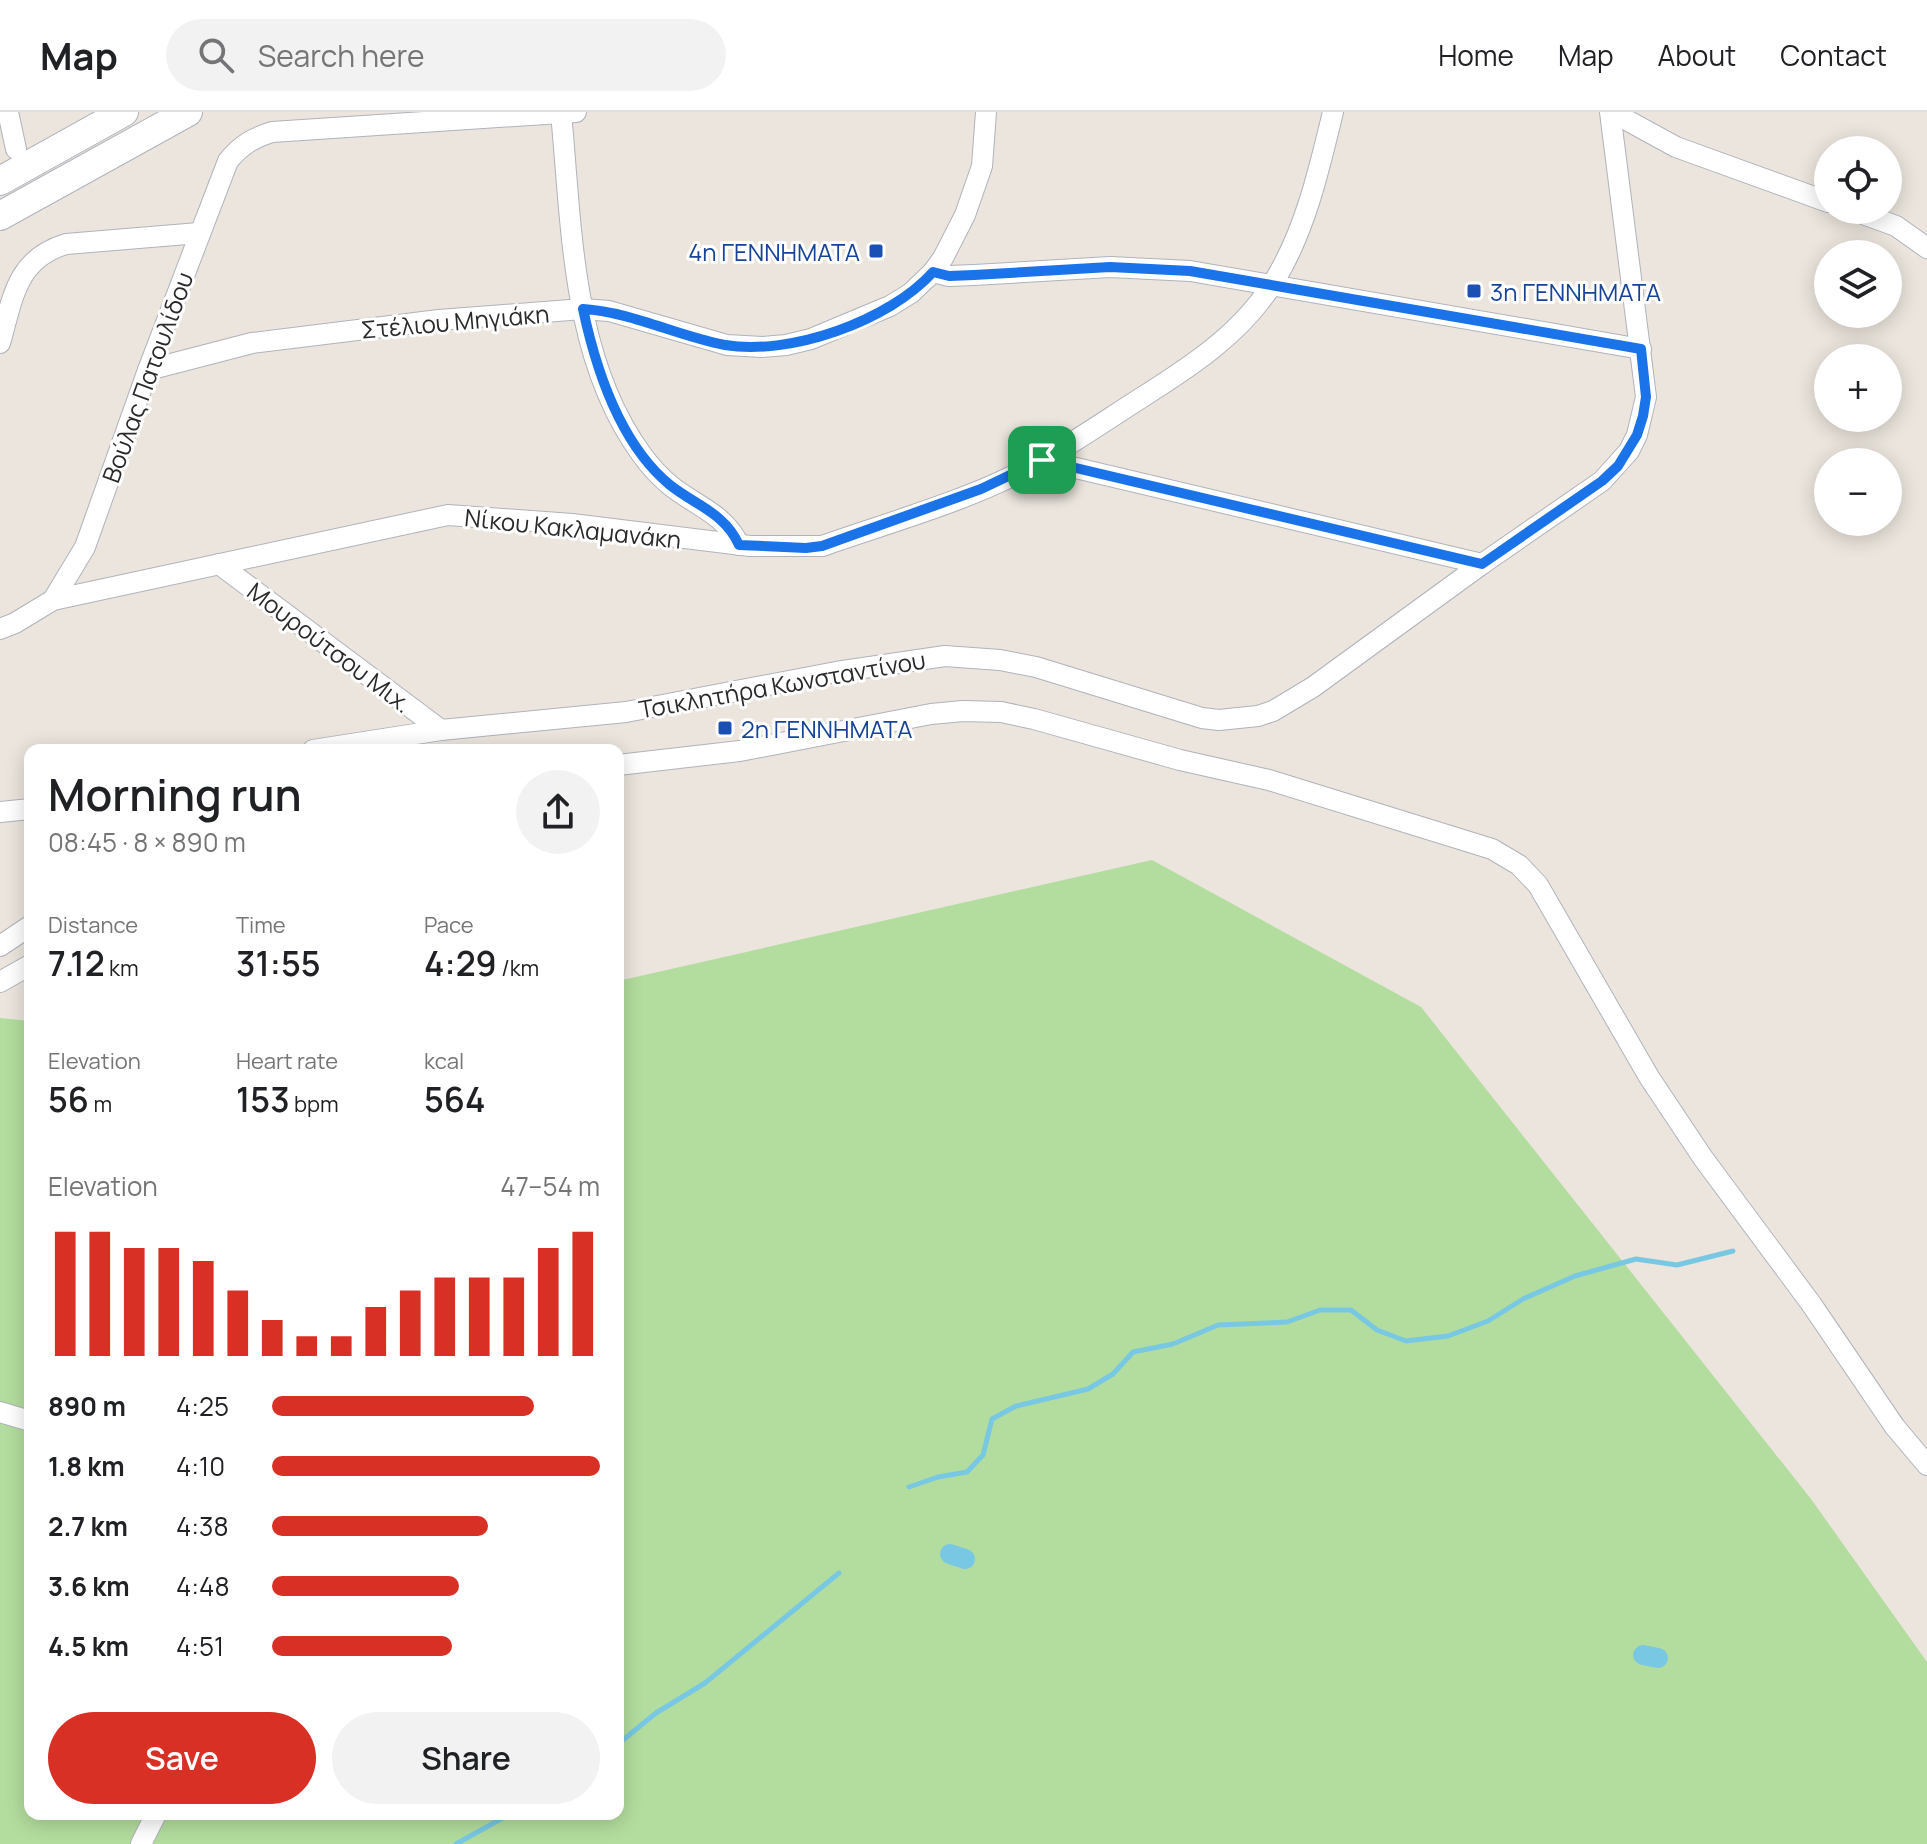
<!DOCTYPE html>
<meta charset="utf-8">
<style>
body{margin:0;font-family:Manrope,sans-serif;background:#f2f2f2;color:#202124;height:100vh;display:flex;flex-direction:column;font-size:30px;white-space:nowrap}
*{box-sizing:border-box;margin:0}
p{font-size:26px;color:#757577}
.icon{flex:none;width:44px;height:44px;fill:none;stroke:currentColor;stroke-width:2;stroke-linecap:round;stroke-linejoin:round}
.map{position:relative;flex:1;overflow:hidden}
.sheet{position:absolute;left:24px;top:632px;width:600px;height:1076px;display:flex;flex-direction:column;background:#fff;border-radius:16px;box-shadow:0 4px 20px #0003}
.sheet>*{flex:none}
.fabs{position:absolute;left:1814px;top:24px;display:grid;gap:16px}
.fabs a{display:grid;place-items:center;width:88px;height:88px;border-radius:50%;background:#fff;box-shadow:0 4px 20px #0003;font-size:40px}
.pin{position:absolute;display:grid;place-items:center;width:68px;height:68px;color:#fff;margin:-34px;border-radius:16px;box-shadow:0 4px 12px #0006}
.round{display:grid;place-items:center;flex:none;width:84px;height:84px;border-radius:42px;background:#f2f2f2}
.overview{display:flex;align-items:center;justify-content:space-between;height:136px;padding:0 24px}
h1{font-size:44px;font-weight:600;line-height:60px}
.metrics{display:grid;grid-template-columns:repeat(3,1fr);gap:12px;height:136px;padding:8px 24px}
.metrics div{display:grid;align-content:center}
.metrics b{font-size:34px;font-weight:600}
.metrics small{font-size:22px;font-weight:400}
.metrics p{font-size:22px}
.chart{height:224px;padding:16px 24px}
.chart p{display:flex;justify-content:space-between}
.chart svg{width:100%;height:144px;margin-top:8px;stroke:#d93025;stroke-width:6}
.cta{display:flex;gap:16px;margin-top:auto;padding:16px 24px}
.cta a{flex:1;height:92px;border-radius:48px;background:#d93025;color:#fff;font-size:32px;font-weight:600;line-height:92px;text-align:center}
.cta a+a{background:#f2f2f2;color:#202124}
ul{padding:0 24px;list-style:none;font-size:26px}
li{display:grid;grid-template-columns:128px 96px 1fr;align-items:center;height:60px}
li i{height:20px;border-radius:10px;background:#d93025}
header{display:flex;align-items:center;gap:48px;box-sizing:border-box;height:112px;padding:0 40px;background:#fff;border-bottom:2px solid #e0e0e0}
header strong{font-size:38px}
nav{display:flex;gap:44px;margin-inline-start:auto;font-size:28px}
.search{width:560px;height:72px;background:#f2f2f2;display:flex;align-items:center;gap:20px;box-sizing:border-box;padding:0 28px;border-radius:44px;color:#757577;font-size:30px}
.map>svg:first-child{display:block}
.green{fill:#b3dd9e}
.lines{fill:none;stroke-linecap:round;stroke-linejoin:round}
.stream{stroke:#78c8e4;stroke-width:5}
.canal{stroke:#78c8e4;stroke-width:20}
.minor-casing{stroke:#b0b3bc;stroke-width:22}
.secondary-casing{stroke:#b0b3bc;stroke-width:30}
.minor{stroke:#fff;stroke-width:20}
.secondary{stroke:#fff;stroke-width:28}
.route-casing{stroke:#fff;stroke-width:16}
.route{stroke:#1a73e8;stroke-width:10}
.transit-dot{fill:#1a4fb4;stroke:#fff;stroke-width:3}
.labels{text-anchor:middle;dominant-baseline:central;stroke-width:6;stroke-linejoin:round;paint-order:stroke}
.transit-label{font-size:24px;fill:#164399;stroke:#fff;text-anchor:start}
.street-label{font-size:24px;fill:#2a2a2a;stroke:#fff}
</style>
<header>
<strong>Map</strong>
<div class="search"><svg class="icon" aria-label="search" viewBox="0 0 24 24"><circle cx="10" cy="10" r="6"/><path d="M15 15l6 6"/></svg>Search here</div>
<nav><a>Home</a><a>Map</a><a>About</a><a>Contact</a></nav>
</header>
<div class="map">
<svg width="1927" height="1732" viewBox="0 0 1927 1732">
<rect width="100%" height="100%" fill="#ebe5dd"/>
<!-- green -->
<path class="green" d="M1152 748 1421 895 1811 1387 1927 1550V1732H0V906L30 909V1702H618V869Z"/>
<g class="lines">
<!-- stream -->
<g class="stream">
<path d="M909 1375 938 1365 967 1360 983 1343 992 1307 1016 1294 1088 1277 1113 1262 1133 1240 1173 1232 1218 1213 1287 1210 1320 1198H1351L1377 1218 1406 1229 1448 1224 1488 1209 1523 1187 1575 1164 1636 1147 1677 1153 1733 1139"/>
<path d="M618 1632 656 1601 705 1571 839 1461"/>
<path d="M456 1732 510 1702"/>
</g>
<!-- canal -->
<g class="canal">
<path d="M950 1442 965 1447"/>
<path d="M1643 1543 1658 1546"/>
</g>
<!-- minor casing -->
<g class="minor-casing">
<g id="minor">
<path d="M8 0 16 37"/>
<path d="M1612 0 1676 35 1828 90"/>
<path d="M561 1C572 115 571 246 642 343 650 354 660 365 671 374 696 394 725 402 739 433"/>
<path d="M1852 98 1896 114 1927 136"/>
<path d="M933 160 949 164 974 163 1110 155 1190 159 1641 237"/>
<path d="M0 231C13 186 16 147 66 132L199 121"/>
<path d="M148 258 252 231 439 208 583 197 609 199 727 233 762 235 786 233 811 227 890 194 911 181 933 160 943 146 965 103 982 54 986 0"/>
<path d="M1042 348 1482 452"/>
<path d="M219 452 441 618"/>
<path d="M53 488 85 435 148 258 228 49C241 33 253 26 272 20L576 0"/>
<path d="M0 517 15 511 53 488 448 403 572 412 750 434H822C896 408 975 387 1043 348 1076 329 1108 307 1141 286 1190 255 1241 222 1273 171 1305 120 1319 58 1333 0"/>
<path d="M313 638 441 618 626 600 836 560 945 544 1000 548 1036 555 1202 606 1219 608 1258 604 1273 599 1313 575 1482 452 1602 369 1629 339 1637 323 1646 285 1610 0"/>
<path d="M618 653 740 639 931 602 963 599 1001 600 1034 607 1180 648 1269 668 1492 737 1519 753 1538 773 1649 965 1703 1046 1812 1193 1895 1315 1927 1353"/>
<path d="M0 700 30 697"/>
<path d="M0 834 30 814"/>
<path d="M0 870 30 853"/>
<path d="M0 1300 30 1309"/>
<path d="M141 1732 156 1702"/>
</g>
</g>
<!-- secondary casing -->
<g class="secondary-casing">
<g id="secondary">
<path d="M0 69 124 0"/>
<path d="M0 104 188 0"/>
</g>
</g>
<!-- minor -->
<use href="#minor" class="minor"/>
<!-- secondary -->
<use href="#secondary" class="secondary"/>
</g>
<g class="lines">
<!-- route casing -->
<g class="route-casing">
<path id="route" d="M1110 155 1190 159 1641 237 1646 285 1643 304 1637 323 1618 354 1602 369 1482 452 1042 348 981 377 822 434 806 436 739 433C725 401 695 393 670 373 620 332 596 258 583 197 632 200 677 224 725 233 790 244 889 209 933 160L949 164 974 163Z"/>
</g>
<!-- route -->
<use href="#route" class="route"/>
</g>
<!-- markers -->
<g class="transit-dot">
<rect x="868" y="131" width="16" height="16" rx="4"/>
<rect x="1466" y="171" width="16" height="16" rx="4"/>
<rect x="717" y="608" width="16" height="16" rx="4"/>
</g>
<g class="labels">
<!-- transit labels -->
<g class="transit-label">
<text x="860" y="139" text-anchor="end">4η ΓΕΝΝΗΜΑΤΑ</text>
<text x="1490" y="179">3η ΓΕΝΝΗΜΑΤΑ</text>
<text x="741" y="616">2η ΓΕΝΝΗΜΑΤΑ</text>
</g>
<!-- street labels -->
<g class="street-label">
<text transform="translate(455 209) rotate(-5)">Στέλιου Μηγιάκη</text>
<text transform="translate(147 265) rotate(-70)">Βούλας Πατουλίδου</text>
<text transform="translate(573 416) rotate(6)">Νίκου Κακλαμανάκη</text>
<text transform="translate(330 535) rotate(37)">Μουρούτσου Μιχ.</text>
<text transform="translate(782 572) rotate(-10)">Τσικλητήρα Κωνσταντίνου</text>
</g>
</g>
</svg>
<div class="fabs">
<a><svg class="icon" aria-label="locate" viewBox="0 0 24 24"><circle cx="12" cy="12" r="6"/><path d="M12 2v4M12 18v4M2 12h4M18 12h4"/></svg></a>
<a><svg class="icon" aria-label="layers" viewBox="0 0 24 24"><path d="M12 4l9 5-9 5-9-5zM3 14l9 5 9-5"/></svg></a>
<a>+</a>
<a>−</a>
</div>
<div class="pin" style="left:1042px;top:348px;background:#1e9e55"><svg class="icon" aria-label="arrive" viewBox="0 0 24 24"><path d="M6 21V4h12l-3 4 3 4H6"/></svg></div>
<section class="sheet">
<div class="overview"><div><h1>Morning run</h1><p>08:45 · 8 × 890 m</p></div><a class="round"><svg class="icon" aria-label="share" viewBox="0 0 24 24"><path d="M12 15V3M7 8l5-5 5 5M5 13v7h14v-7"/></svg></a></div>
<div class="metrics">
<div><p>Distance</p><b>7.12<small> km</small></b></div>
<div><p>Time</p><b>31:55</b></div>
<div><p>Pace</p><b>4:29<small> /km</small></b></div>
</div>
<div class="metrics">
<div><p>Elevation</p><b>56<small> m</small></b></div>
<div><p>Heart rate</p><b>153<small> bpm</small></b></div>
<div><p>kcal</p><b>564</b></div>
</div>
<div class="chart"><p><span>Elevation</span>47–54 m</p>
<svg viewBox="0 0 160 44" preserveAspectRatio="none"><path d="M5 44V6M15 44V6M25 44V11M35 44V11M45 44V15M55 44V24M65 44V33M75 44V38M85 44V38M95 44V29M105 44V24M115 44V20M125 44V20M135 44V20M145 44V11M155 44V6"/></svg>
</div>
<ul>
<li><b>890 m</b>4:25<i style="width:80%"></i></li>
<li><b>1.8 km</b>4:10<i style="width:100%"></i></li>
<li><b>2.7 km</b>4:38<i style="width:66%"></i></li>
<li><b>3.6 km</b>4:48<i style="width:57%"></i></li>
<li><b>4.5 km</b>4:51<i style="width:55%"></i></li>
</ul>
<div class="cta"><a>Save</a><a>Share</a></div>
</section>
</div>
